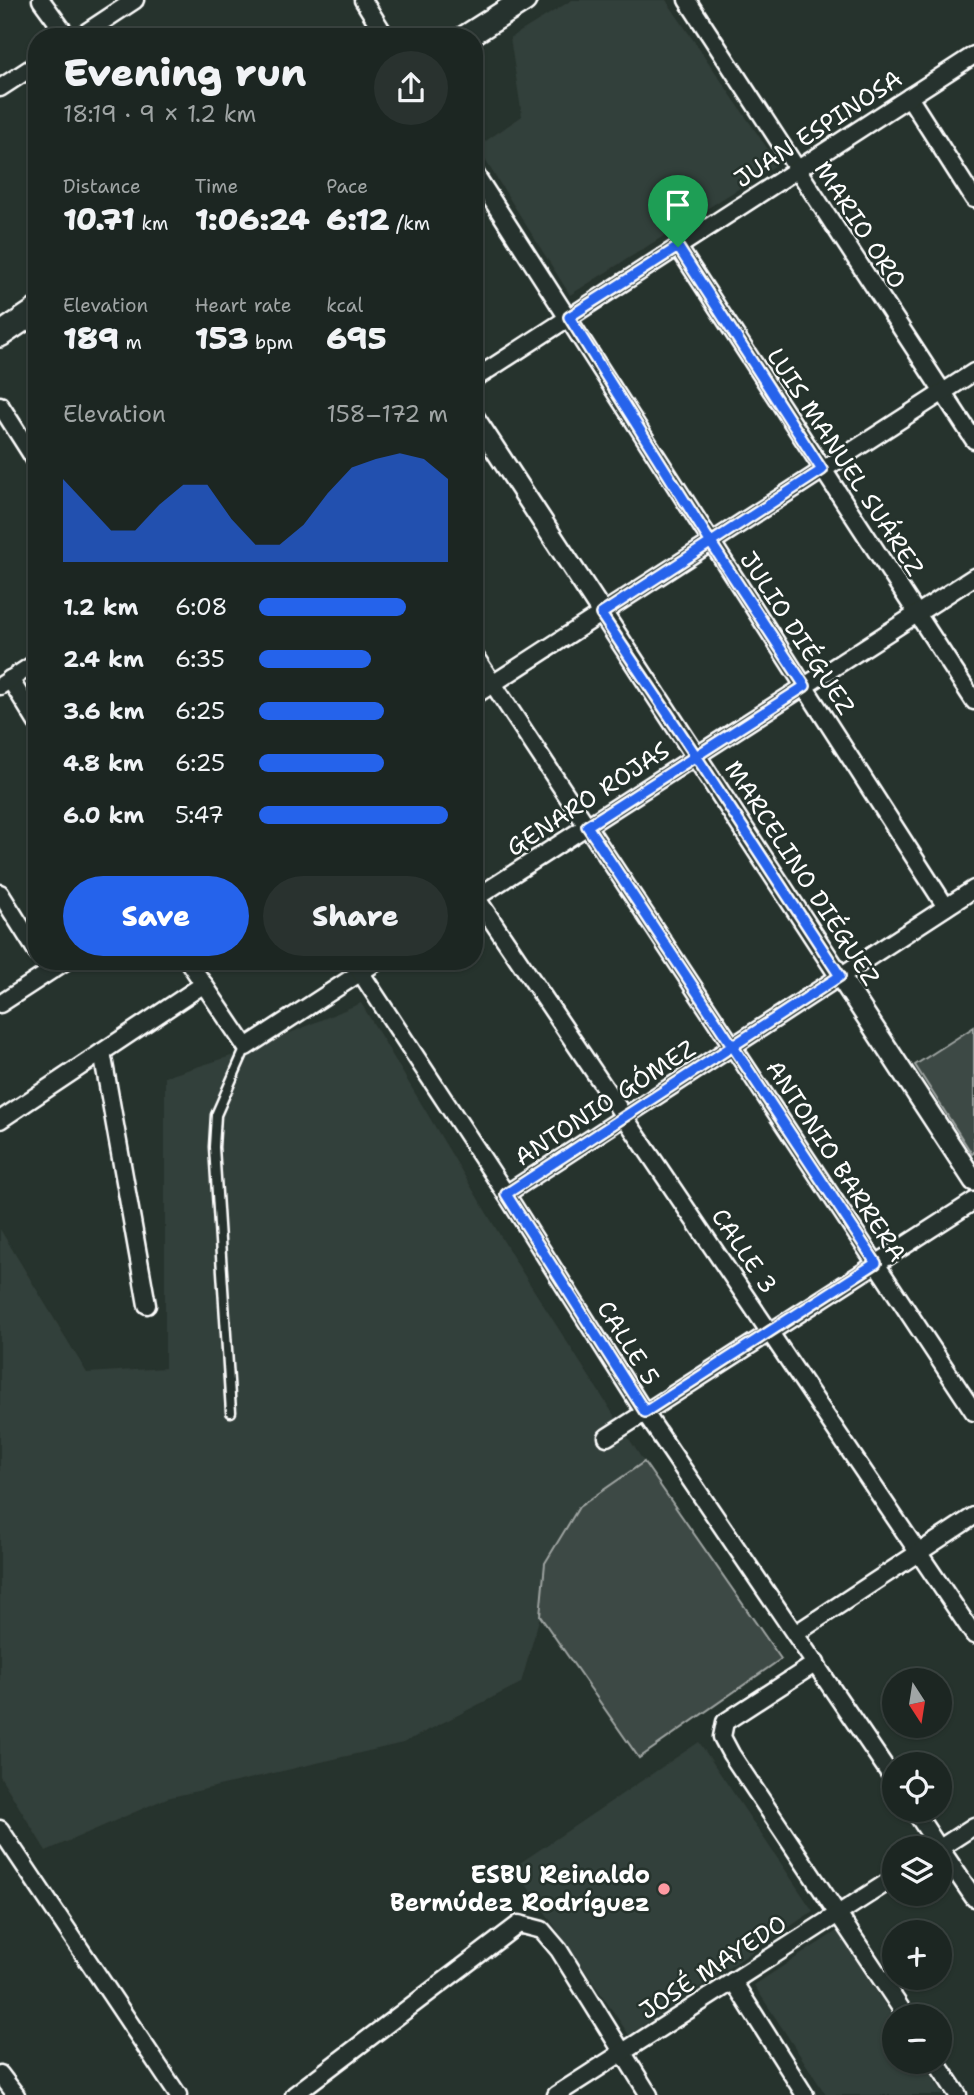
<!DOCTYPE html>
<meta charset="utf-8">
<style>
body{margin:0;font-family:"Shantell Sans",sans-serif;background:#29322f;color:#f1f3f6;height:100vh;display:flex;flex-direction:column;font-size:26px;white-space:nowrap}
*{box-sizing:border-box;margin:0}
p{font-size:23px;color:#a0a5a5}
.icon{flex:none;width:38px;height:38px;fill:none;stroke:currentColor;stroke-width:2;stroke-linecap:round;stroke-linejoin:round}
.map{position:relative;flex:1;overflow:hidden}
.details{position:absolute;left:28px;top:28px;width:455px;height:942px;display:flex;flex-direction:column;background:#1c2622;border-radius:28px;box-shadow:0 2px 5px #0004,0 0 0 2px #3a4340}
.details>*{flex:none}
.needle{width:46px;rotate:168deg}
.buttons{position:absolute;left:882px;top:1668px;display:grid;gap:14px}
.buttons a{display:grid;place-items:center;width:70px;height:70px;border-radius:50%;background:#1c2622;box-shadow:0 2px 5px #0004,0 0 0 2px #3a4340;font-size:35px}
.pin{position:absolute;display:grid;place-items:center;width:60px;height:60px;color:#fff;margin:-72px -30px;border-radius:50% 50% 50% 0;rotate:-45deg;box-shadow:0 0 7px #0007}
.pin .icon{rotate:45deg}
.round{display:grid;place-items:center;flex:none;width:74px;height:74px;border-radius:37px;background:#29322f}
.headline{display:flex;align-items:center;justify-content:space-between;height:119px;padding:0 35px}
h1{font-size:38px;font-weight:800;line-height:52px}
.figures{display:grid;grid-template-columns:repeat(3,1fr);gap:10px;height:119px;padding:7px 35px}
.figures div{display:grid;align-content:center}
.figures b{font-size:30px;font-weight:800}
.figures small{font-size:19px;font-weight:400}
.figures p{font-size:19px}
.chart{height:196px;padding:14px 35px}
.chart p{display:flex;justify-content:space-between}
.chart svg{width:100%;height:126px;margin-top:7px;fill:#2563eb;opacity:.7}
.cta{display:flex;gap:14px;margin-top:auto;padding:14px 35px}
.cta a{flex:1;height:80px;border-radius:42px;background:#2563eb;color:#fff;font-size:28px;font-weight:800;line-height:80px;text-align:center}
.cta a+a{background:#29322f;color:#f1f3f6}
ul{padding:0 35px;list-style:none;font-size:23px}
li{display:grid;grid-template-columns:112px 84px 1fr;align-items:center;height:52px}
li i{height:18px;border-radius:9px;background:#2563eb}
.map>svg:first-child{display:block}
.built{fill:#333f3a}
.green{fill:#3e4944;stroke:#9ea4a2;stroke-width:2}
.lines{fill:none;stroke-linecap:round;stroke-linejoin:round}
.service-casing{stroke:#fff;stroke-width:13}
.minor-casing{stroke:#fff;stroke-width:21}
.tertiary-casing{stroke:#fff;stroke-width:24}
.secondary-casing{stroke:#fff;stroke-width:28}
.service{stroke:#26332d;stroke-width:8}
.minor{stroke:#26332d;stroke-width:16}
.tertiary{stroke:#26332d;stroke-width:19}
.secondary{stroke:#26332d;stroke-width:23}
.route-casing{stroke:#fff;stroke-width:14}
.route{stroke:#2563eb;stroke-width:9}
.poi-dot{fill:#ff9aa2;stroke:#26332d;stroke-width:2.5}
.labels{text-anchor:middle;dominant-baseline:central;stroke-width:5;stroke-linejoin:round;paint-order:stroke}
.street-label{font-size:24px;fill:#fff;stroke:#26332d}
.poi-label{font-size:24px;font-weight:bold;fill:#fff;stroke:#26332d;text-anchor:end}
</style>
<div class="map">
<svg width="974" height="2095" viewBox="0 0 974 2095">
<rect width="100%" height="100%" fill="#26332d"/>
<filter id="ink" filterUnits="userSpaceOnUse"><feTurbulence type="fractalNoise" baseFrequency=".0143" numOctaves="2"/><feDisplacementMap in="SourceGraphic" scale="14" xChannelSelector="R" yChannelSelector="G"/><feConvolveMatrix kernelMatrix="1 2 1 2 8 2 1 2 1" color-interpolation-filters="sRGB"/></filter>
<g filter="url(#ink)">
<!-- built -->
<g class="built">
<path d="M572 0H666L778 164 570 295 477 147 522 116 510 38Z"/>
<path d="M361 1003 519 1267 644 1462 579 1507 545 1563 540 1616 521 1683 403 1743 167 1798 46 1851 0 1776V1229L87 1373 165 1368V1077L247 1051Z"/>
<path d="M699 1742 813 1911 629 2035 514 1867Z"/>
<path d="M837 1931 894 2019V2062H922L944 2095H826L754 1985Z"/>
</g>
<!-- green -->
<g class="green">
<path d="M974 1027V1153L972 1154 915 1065Z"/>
<path d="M644 1462 781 1659 639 1758 540 1616 545 1563 579 1507Z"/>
</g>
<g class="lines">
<!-- service casing -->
<g class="service-casing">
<path id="service" d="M231 1412 214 1147 216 1115 246 1047"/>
</g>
<!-- minor casing -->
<g class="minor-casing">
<g id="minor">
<path d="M41 0 68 37"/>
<path d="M363 0 386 37"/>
<path d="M687 0 974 440"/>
<path d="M79 37 135 0"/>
<path d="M0 88 37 64"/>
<path d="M909 97 974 199"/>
<path d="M474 172 946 907"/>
<path d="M678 247 974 701"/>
<path d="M474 379 974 55"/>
<path d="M0 405 37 463"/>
<path d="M474 655 974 1412"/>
<path d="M10 679 37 723"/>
<path d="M0 686 37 662"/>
<path d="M474 696 974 372"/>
<path d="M0 893 37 952"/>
<path d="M474 894 974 1635"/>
<path d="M474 899 974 577"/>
<path d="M188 961 246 1047 378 961"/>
<path d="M353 961 506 1194 645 1413 894 1780"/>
<path d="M0 1004 66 961"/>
<path d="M102 1052 147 1305"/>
<path d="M0 1120 204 984"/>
<path d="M506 1194 974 889"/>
<path d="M607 1437 974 1201"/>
<path d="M795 1634 974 1516"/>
<path d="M816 1663 725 1722 722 1737 731 1754 906 2016"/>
<path d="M914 1810 939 1848"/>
<path d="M974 1826 940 1848 974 1898"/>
<path d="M0 1829 178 2095"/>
<path d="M733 1981 805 2095"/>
<path d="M936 2062 958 2095"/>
<path d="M0 2074 16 2095"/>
<path d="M294 2095 519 1924 542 1930 559 1950 649 2095"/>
<path d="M556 2095 894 1878"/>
</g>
</g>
<!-- tertiary casing -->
<g class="tertiary-casing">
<path id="tertiary" d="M474 417 974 1181"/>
</g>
<!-- secondary casing -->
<g class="secondary-casing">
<g id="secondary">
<path d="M466 37 524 0"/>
<path d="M0 335 37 310"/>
</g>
</g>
<!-- service -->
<use href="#service" class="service"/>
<!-- minor -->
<use href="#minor" class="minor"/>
<!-- tertiary -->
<use href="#tertiary" class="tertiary"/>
<!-- secondary -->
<use href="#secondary" class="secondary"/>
</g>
</g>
<g class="lines" filter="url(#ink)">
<!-- route casing -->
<g class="route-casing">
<path id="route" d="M678 247 569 317 711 543 805 686 696 756 840 976C729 1049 618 1122 506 1194L645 1412 876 1263 587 826 696 756 601 614 822 470 678 247"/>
</g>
<!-- route -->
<use href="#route" class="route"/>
</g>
<!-- markers -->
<circle class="poi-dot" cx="664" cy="1889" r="7"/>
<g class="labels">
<!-- street labels -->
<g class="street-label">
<text transform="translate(818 129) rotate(-33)">JUAN ESPINOSA</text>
<text transform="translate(860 225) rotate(57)">MARIO ORO</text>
<text transform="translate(845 462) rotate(57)">LUIS MANUEL SUÁREZ</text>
<text transform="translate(797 633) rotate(57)">JULIO DIÉGUEZ</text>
<text transform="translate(588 799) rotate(-33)">GENARO ROJAS</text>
<text transform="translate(802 873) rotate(57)">MARCELINO DIÉGUEZ</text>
<text transform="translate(605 1103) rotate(-33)">ANTONIO GÓMEZ</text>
<text transform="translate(836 1161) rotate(57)">ANTONIO BARRERA</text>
<text transform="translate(744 1251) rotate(56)">CALLE 3</text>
<text transform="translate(628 1343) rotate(58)">CALLE 5</text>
<text transform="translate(713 1967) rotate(-33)">JOSÉ MAYEDO</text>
</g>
<!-- poi labels -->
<g class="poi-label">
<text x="650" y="1875">ESBU Reinaldo<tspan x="650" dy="28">Bermúdez Rodríguez</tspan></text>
</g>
</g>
</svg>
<div class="buttons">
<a><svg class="needle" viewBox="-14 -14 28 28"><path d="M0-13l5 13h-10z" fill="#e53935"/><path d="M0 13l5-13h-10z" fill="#a0a5a5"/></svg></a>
<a><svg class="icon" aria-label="locate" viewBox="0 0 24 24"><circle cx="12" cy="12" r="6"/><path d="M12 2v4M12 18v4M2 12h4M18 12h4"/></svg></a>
<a><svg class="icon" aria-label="layers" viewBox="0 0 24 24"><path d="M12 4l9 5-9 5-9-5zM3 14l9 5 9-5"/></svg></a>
<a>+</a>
<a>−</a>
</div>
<div class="pin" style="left:678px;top:247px;background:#1e9e55"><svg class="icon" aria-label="arrive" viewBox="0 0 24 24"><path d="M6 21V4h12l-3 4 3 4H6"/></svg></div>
<section class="details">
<div class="headline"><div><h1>Evening run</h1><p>18:19 · 9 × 1.2 km</p></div><a class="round"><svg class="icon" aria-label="share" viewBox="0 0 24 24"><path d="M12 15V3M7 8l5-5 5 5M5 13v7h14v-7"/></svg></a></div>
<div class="figures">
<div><p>Distance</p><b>10.71<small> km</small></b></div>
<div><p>Time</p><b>1:06:24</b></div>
<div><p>Pace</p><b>6:12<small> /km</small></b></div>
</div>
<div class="figures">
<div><p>Elevation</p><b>189<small> m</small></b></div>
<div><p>Heart rate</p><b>153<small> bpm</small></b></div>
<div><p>kcal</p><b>695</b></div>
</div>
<div class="chart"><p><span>Elevation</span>158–172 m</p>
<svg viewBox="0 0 160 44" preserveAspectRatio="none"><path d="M0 44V15L10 24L20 33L30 33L40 24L50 17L60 17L70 29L80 38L90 38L100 31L110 20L120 11L130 8L140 6L150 8L160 15V44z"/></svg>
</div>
<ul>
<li><b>1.2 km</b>6:08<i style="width:78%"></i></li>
<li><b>2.4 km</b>6:35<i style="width:59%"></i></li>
<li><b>3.6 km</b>6:25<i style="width:66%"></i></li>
<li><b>4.8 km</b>6:25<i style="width:66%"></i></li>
<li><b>6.0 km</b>5:47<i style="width:100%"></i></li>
</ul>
<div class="cta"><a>Save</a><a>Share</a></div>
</section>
</div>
